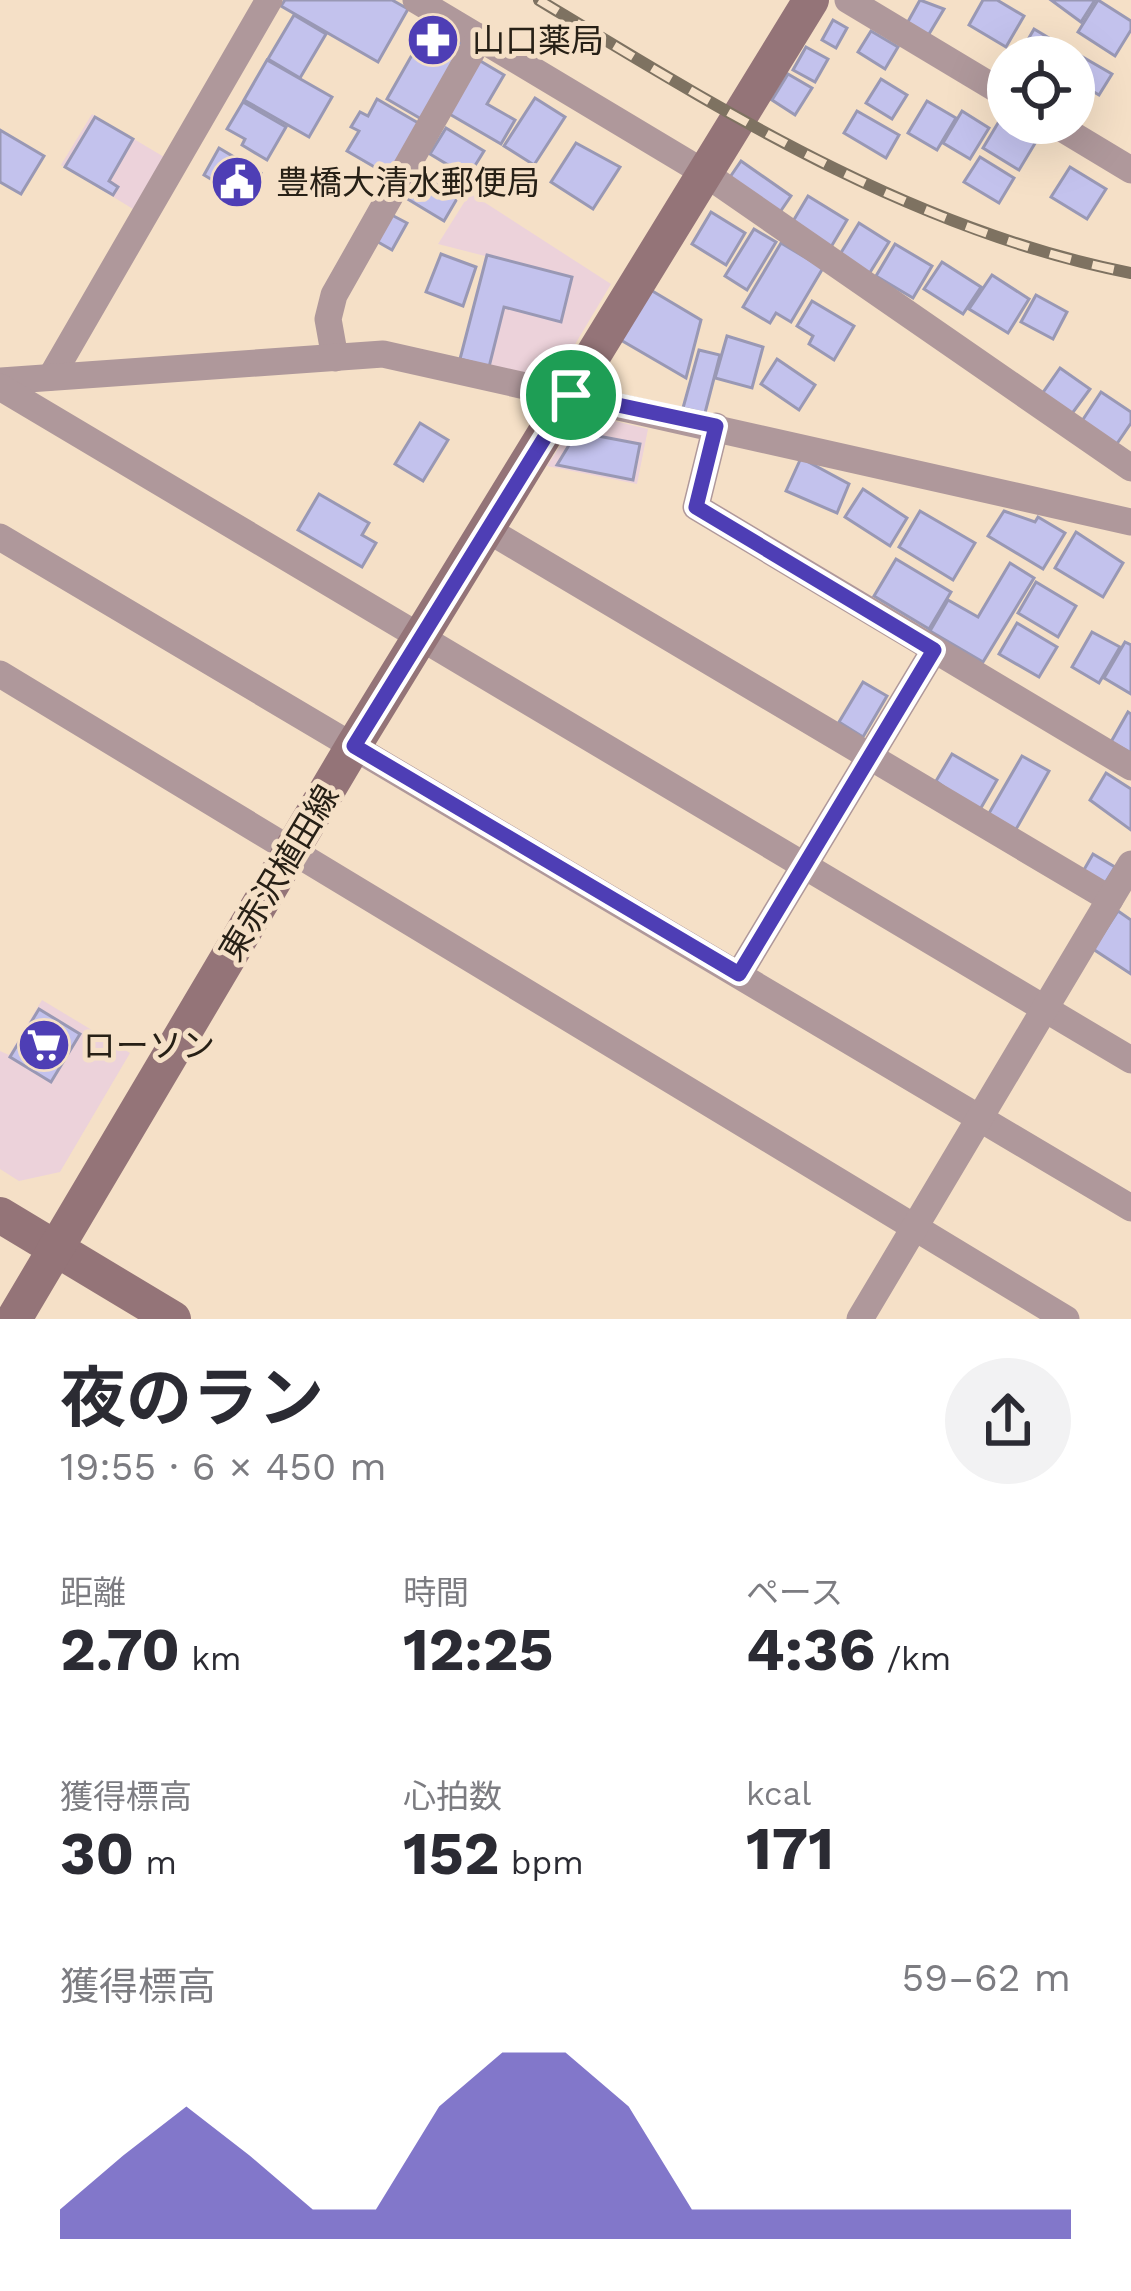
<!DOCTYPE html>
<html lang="ja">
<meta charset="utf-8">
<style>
body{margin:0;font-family:"Work Sans","Noto Sans JP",sans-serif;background:#f2f2f3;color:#2b2b33;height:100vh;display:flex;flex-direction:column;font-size:45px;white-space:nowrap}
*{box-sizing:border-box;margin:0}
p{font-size:39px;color:#7c7c81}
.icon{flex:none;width:66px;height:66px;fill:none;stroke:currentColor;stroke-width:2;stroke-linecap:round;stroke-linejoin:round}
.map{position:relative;height:1319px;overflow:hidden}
.side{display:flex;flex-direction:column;background:#fff;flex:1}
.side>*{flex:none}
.controls{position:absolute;left:987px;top:36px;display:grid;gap:24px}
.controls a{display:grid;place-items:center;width:108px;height:108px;border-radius:50%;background:#fff;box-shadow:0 12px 48px #0002;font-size:60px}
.pin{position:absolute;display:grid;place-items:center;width:102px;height:102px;color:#fff;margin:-51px;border:6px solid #fff;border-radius:50%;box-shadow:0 3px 12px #0007}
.round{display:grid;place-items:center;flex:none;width:126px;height:126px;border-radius:63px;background:#f2f2f3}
.overview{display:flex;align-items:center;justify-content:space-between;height:204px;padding:0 60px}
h1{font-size:66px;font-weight:700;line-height:90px}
.metrics{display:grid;grid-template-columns:repeat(3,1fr);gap:18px;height:204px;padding:12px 60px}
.metrics div{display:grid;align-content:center}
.metrics b{font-size:60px;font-weight:700}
.metrics small{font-size:33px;font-weight:400}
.metrics p{font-size:33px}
.chart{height:336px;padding:24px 60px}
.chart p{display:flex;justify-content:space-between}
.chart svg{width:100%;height:216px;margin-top:12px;fill:#4e3eb5;opacity:.7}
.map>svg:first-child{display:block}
.commercial{fill:#ecd2da}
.building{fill:#c3c2ed;stroke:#9998b4;stroke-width:3}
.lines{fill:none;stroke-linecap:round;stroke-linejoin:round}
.street{stroke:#af989b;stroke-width:27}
.secondary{stroke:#947478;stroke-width:36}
.rail-casing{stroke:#7e7261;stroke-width:12}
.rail{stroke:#f5e0c7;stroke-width:8;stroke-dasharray:22;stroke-linecap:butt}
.route-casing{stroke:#fff;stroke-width:24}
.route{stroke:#4e3eb5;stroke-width:15}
.labels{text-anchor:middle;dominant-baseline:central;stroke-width:10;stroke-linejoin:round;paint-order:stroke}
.poi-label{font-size:33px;fill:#272016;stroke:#f5e0c7;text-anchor:start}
.street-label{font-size:33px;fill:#272016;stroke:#f5e0c7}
</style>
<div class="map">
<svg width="1131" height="1319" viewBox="0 0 1131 1319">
<rect width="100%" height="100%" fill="#f5e0c7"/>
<!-- commercial -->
<g class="commercial">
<path d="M92 114 164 157 133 209 61 165Z"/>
<path d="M470 193 611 284 552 383 459 361 485 256 438 244Z"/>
<path d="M581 413 648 429 637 484 547 466Z"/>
<path d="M42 1000 130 1053 60 1172 19 1181 0 1169V1051L9 1055Z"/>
</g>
<!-- building -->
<g class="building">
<path d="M285 0H392L408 9 378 62 281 6Z"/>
<path d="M920 0 944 9 926 39 905 27Z"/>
<path d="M983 0H997L1024 16 1006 47 969 25Z"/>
<path d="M1051 0H1095L1081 22Z"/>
<path d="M1098 0 1131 21V30L1115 56 1078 32Z"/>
<path d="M294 15 326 34 300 78 268 59Z"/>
<path d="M833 20 847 28 836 48 822 40Z"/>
<path d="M429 25 465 46 423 120 387 99Z"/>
<path d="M1034 29 1076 54 1074 58 1018 57Z"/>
<path d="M871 31 898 47 885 69 858 52Z"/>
<path d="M806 47 828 59 815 82 793 70Z"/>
<path d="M1081 56 1112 74 1099 95 1074 80Z"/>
<path d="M477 59 504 75 487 104 515 120 501 144 446 112Z"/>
<path d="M267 60 332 97 309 137 244 100Z"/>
<path d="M788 74 812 88 795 115 772 100Z"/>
<path d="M881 79 907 95 892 119 866 103Z"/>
<path d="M535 98 565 117 534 165 504 146Z"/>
<path d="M377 99 420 124 390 176 347 151 359 131 351 127 360 112 368 116Z"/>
<path d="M927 101 956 118 937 150 908 133Z"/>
<path d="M243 102 286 127 267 160 242 145 245 139 227 129Z"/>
<path d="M857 111 899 135 886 158 844 133Z"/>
<path d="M962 111 989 128 970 159 943 143Z"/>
<path d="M1004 113 1008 123H1020L1040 135 1019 170 983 148Z"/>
<path d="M95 117 133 139 109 181 118 187 113 195 65 167Z"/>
<path d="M446 128 484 151 468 177 430 154Z"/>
<path d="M0 130 44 156 21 194 0 182Z"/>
<path d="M576 143 620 167 593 209 551 182Z"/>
<path d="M219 148 261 173 246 200 204 175Z"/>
<path d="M980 157 1014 178 999 203 964 182Z"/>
<path d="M741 161 791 196 778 215 728 180Z"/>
<path d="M1070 167 1106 189 1087 219 1051 197Z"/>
<path d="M411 169 458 197 444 221 396 192Z"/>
<path d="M808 196 847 220 831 247 792 223Z"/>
<path d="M386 212 407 223 392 250 371 238Z"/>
<path d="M711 212 745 233 726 265 692 244Z"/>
<path d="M859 223 889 242 869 274 839 256Z"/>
<path d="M754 229 776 242 747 290 725 276Z"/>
<path d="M781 243 823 268 791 322 776 313 770 323 743 307Z"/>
<path d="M895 244 932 266 913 298 876 276Z"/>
<path d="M441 254 476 267 463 306 426 292Z"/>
<path d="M487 255 572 277 561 322 504 307 489 367 460 359Z"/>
<path d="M942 262 981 287 963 314 924 289Z"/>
<path d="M992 275 1029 299 1008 333 969 309Z"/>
<path d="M649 289 701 320 686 378 619 339Z"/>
<path d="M1036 295 1067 312 1053 339 1021 322Z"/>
<path d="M812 301 854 326 834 360 809 344 813 336 797 326Z"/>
<path d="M727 336 763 347 752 388 715 378Z"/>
<path d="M699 350 720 355 705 413 683 408Z"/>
<path d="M777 359 815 385 799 410 761 384Z"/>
<path d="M1060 368 1090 389 1071 415 1042 394Z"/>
<path d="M1101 392 1131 412V423L1114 448 1080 424Z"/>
<path d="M420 423 448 440 423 481 395 464Z"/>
<path d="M577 432 640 444 633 480 557 465Z"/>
<path d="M801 458 849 484 837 513 786 491Z"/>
<path d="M863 489 907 518 890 546 845 517Z"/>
<path d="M319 494 369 523 362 535 376 543 362 567 298 530Z"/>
<path d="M920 511 975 543 953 580 899 547Z"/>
<path d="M1004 511 1035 522 1038 517 1065 533 1043 569 988 536Z"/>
<path d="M1076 532 1123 563 1103 597 1055 568Z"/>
<path d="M896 559 951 592 929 629 874 596Z"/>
<path d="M1010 563 1034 578 983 662 930 631 948 600 978 617Z"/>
<path d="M1036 582 1076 606 1058 637 1018 613Z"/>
<path d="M1017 623 1057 647 1039 677 999 654Z"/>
<path d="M1092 632 1120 647 1099 683 1072 667Z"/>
<path d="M1125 642 1131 645V694L1104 678Z"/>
<path d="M863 682 887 696 863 737 839 722Z"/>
<path d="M1128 712 1131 714V753L1111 742Z"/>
<path d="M952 754 997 780 978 813 936 781Z"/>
<path d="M1022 756 1049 771 1015 831 988 815Z"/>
<path d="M1106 773 1131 789V830L1090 800Z"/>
<path d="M1093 854 1115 867 1102 888 1081 875Z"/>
<path d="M1118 911 1131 920V974L1093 949Z"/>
<path d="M39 1009 80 1034 51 1082 10 1057Z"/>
</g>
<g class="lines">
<!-- street -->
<g class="street">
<path d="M416 0 703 172 1131 468"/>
<path d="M848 0 1008 96"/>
<path d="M1053 123 1131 170"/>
<path d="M335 358 328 319 334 295 480 37"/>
<path d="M51 377 269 0"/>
<path d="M0 381 383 354 1131 522"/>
<path d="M0 387 1131 1060"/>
<path d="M716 426 696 507 1131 767"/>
<path d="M488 530 1110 899"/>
<path d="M0 537 1131 1208"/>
<path d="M0 674 1066 1319"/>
<path d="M739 974 934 650"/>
<path d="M860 1319 1131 864"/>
</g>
<!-- secondary -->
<g class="secondary">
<path d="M0 1215 173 1319"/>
<path d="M14 1319 354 745 811 0"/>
</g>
<!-- rail casing -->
<g class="rail-casing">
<path id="rail" d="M539 0C726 113 914 231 1131 273"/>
</g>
<!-- rail -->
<use href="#rail" class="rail"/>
</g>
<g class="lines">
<!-- route casing -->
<g class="route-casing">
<path id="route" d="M571 395 716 426 696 507 934 650 739 974 354 746Z"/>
</g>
<!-- route -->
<use href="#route" class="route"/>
</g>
<!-- icons -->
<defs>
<g id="pharmacy-disc" transform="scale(2.7)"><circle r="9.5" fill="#4e3eb5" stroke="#f5e0c7"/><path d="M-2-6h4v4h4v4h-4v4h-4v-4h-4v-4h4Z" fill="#fff"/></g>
<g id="civic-disc" transform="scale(2.7)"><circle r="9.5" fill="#4e3eb5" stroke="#f5e0c7"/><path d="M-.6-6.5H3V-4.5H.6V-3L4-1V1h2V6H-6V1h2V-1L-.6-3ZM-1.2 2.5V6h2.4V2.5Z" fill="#fff"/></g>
<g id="supermarket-disc" transform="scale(2.7)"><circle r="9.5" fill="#4e3eb5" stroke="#f5e0c7"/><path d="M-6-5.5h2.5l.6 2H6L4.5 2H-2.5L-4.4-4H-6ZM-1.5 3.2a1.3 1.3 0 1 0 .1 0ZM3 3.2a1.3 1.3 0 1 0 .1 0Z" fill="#fff"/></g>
</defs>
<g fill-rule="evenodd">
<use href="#pharmacy-disc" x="433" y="40"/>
<use href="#civic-disc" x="237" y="182"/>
<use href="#supermarket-disc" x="44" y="1045"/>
</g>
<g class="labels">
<!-- poi labels -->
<g class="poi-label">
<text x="472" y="40">山口薬局</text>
<text x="276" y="182">豊橋大清水郵便局</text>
<text x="83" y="1045">ローソン</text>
</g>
<!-- street labels -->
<g class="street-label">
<text transform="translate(279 873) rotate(-59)">東赤沢植田線</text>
</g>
</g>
</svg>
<div class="controls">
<a><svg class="icon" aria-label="locate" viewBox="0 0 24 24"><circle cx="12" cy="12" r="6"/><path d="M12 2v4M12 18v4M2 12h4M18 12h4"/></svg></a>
</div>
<div class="pin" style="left:571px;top:395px;background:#1e9e55"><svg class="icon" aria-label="arrive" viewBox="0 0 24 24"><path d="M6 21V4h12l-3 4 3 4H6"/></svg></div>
</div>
<section class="side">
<div class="overview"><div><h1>夜のラン</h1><p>19:55 · 6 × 450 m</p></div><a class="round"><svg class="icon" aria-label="share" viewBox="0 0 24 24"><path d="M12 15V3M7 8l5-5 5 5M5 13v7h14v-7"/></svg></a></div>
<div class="metrics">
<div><p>距離</p><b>2.70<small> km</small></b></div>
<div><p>時間</p><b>12:25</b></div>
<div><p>ペース</p><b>4:36<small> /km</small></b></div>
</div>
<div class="metrics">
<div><p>獲得標高</p><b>30<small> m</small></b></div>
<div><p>心拍数</p><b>152<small> bpm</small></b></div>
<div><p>kcal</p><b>171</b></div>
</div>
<div class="chart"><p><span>獲得標高</span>59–62 m</p>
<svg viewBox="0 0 160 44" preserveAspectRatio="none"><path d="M0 44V38L10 27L20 17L30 27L40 38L50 38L60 17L70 6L80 6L90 17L100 38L110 38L120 38L130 38L140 38L150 38L160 38V44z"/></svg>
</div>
</section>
